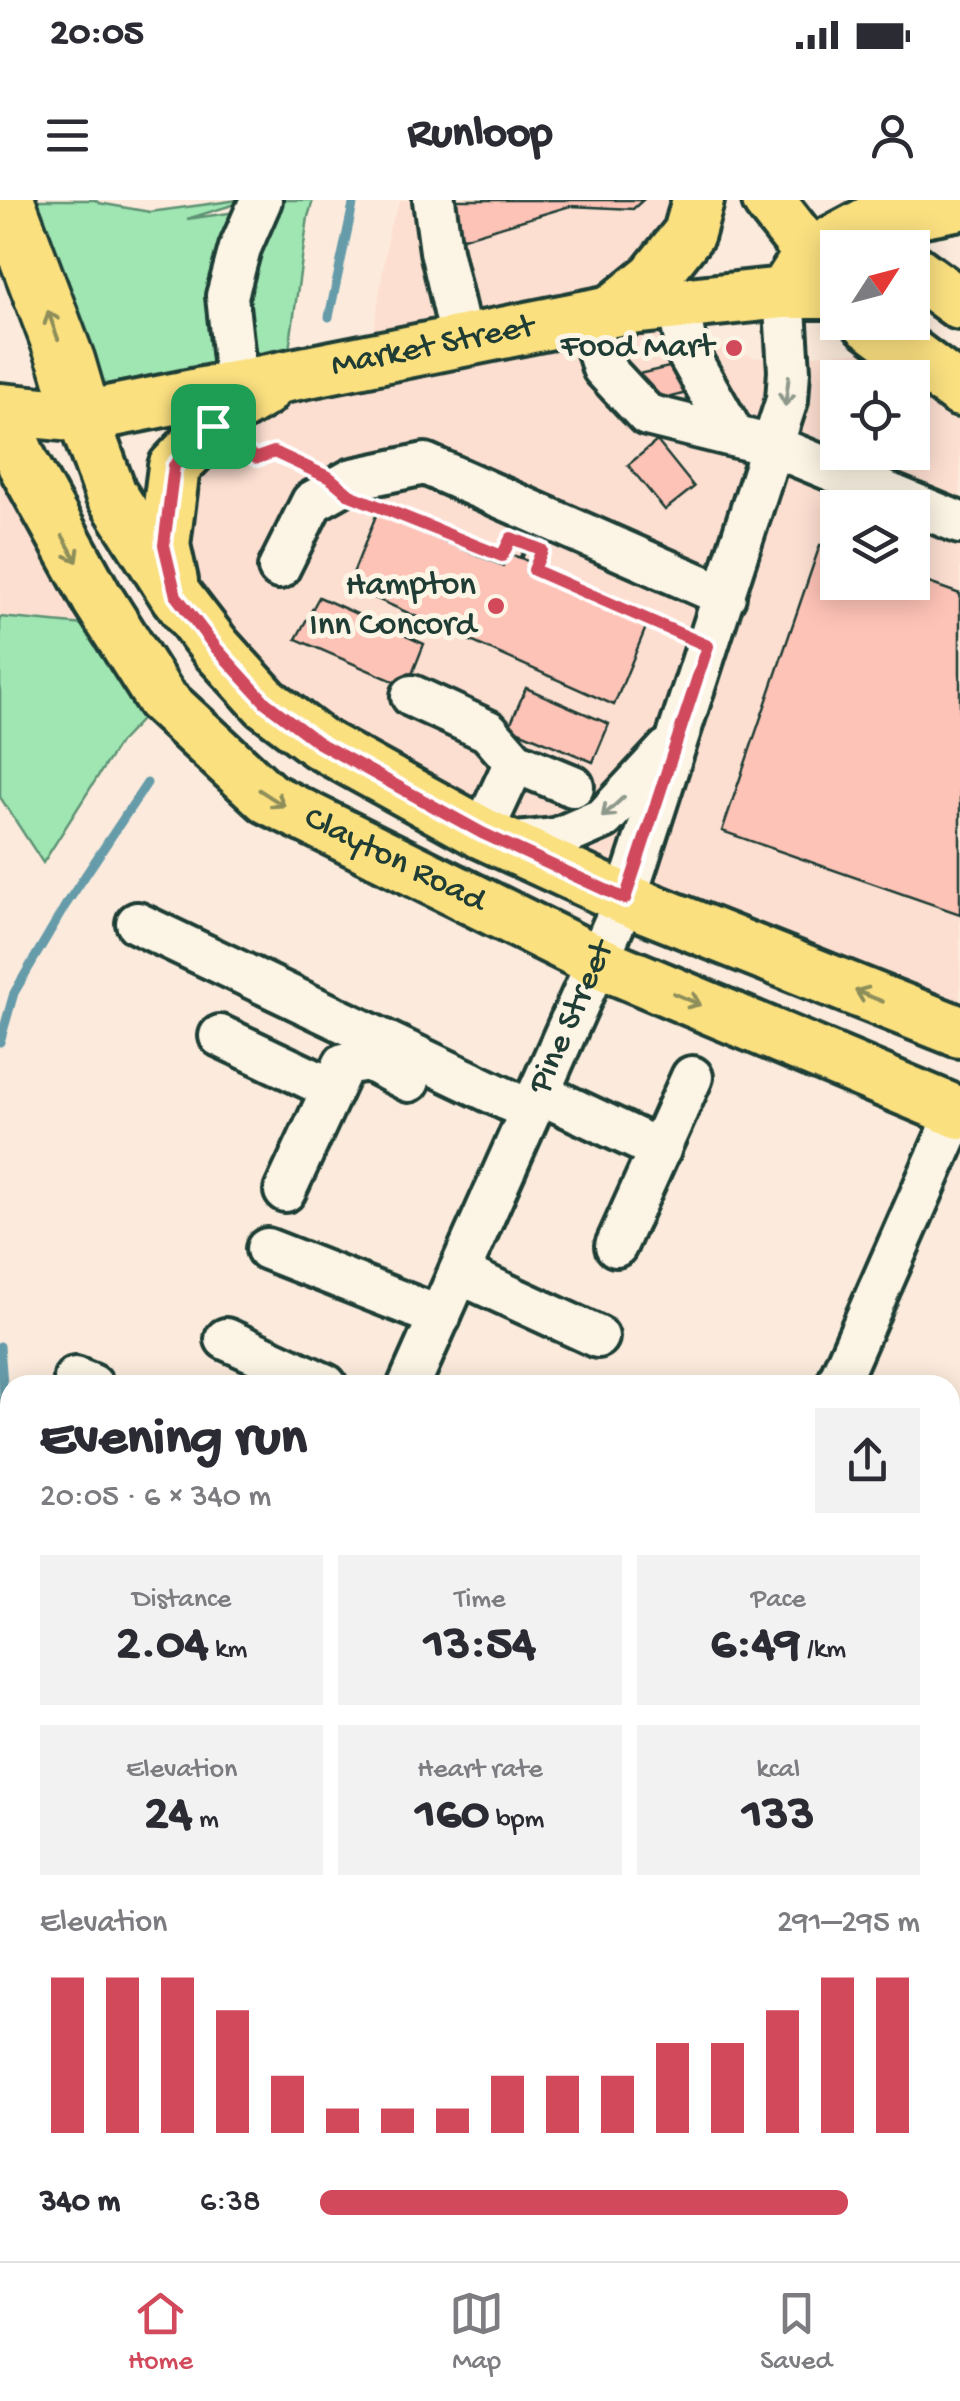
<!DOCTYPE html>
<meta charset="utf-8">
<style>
body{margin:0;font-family:"Gochi Hand",sans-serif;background:#f2f2f3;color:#2b2b33;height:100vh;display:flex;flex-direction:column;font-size:38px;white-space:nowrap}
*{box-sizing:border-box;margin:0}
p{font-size:32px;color:#7c7c81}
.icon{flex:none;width:55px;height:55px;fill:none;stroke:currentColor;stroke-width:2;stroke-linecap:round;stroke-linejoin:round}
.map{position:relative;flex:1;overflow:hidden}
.side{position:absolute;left:0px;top:1175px;width:960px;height:888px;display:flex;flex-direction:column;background:#fff;border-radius:30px 30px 0 0;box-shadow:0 5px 25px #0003}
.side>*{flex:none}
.needle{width:65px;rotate:54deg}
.fabs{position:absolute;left:820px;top:30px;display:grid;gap:20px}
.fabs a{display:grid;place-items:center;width:110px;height:110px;border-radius:0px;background:#fff;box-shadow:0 5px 25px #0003;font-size:50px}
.pin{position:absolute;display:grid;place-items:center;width:85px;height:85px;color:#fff;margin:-42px;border-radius:20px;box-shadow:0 5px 15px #0006}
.round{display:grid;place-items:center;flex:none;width:105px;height:105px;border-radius:0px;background:#f2f2f3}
.summary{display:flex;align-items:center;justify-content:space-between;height:170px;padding:0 40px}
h1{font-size:55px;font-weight:700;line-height:75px}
.stats{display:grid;grid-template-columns:repeat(3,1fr);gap:15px;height:170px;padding:10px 40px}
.stats div{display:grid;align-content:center;border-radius:0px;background:#f2f2f3;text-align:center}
.stats b{font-size:50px;font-weight:700}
.stats small{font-size:28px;font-weight:400}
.stats p{font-size:28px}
.chart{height:280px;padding:20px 40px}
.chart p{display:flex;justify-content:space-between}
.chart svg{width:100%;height:180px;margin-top:10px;stroke:#d1495b;stroke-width:6}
ul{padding:0 40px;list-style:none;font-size:32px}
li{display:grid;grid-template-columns:160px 120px 1fr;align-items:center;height:75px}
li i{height:25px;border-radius:12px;background:#d1495b}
.status{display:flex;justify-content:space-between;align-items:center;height:70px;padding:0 50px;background:#fff;direction:ltr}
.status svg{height:28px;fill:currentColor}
header{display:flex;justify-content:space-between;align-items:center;height:130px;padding:0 40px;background:#fff;font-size:45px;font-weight:700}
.tabs{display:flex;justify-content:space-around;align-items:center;height:140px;border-top:2px solid #e1e1e2;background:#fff;font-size:28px;color:#7c7c81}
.tabs a{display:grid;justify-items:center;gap:5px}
.tabs .active{color:#d1495b}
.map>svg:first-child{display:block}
.built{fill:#fddfd1;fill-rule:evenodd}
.green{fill:#9fe6b3;stroke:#5f9274;stroke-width:2.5}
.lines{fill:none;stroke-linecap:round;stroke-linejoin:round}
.stream{stroke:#669ba9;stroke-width:9}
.building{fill:#fec3b7;stroke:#1f3d34;stroke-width:2.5}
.minor-casing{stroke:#1f3d34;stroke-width:48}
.major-casing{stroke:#1f3d34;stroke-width:58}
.highway-casing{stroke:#1f3d34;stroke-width:62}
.path{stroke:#1f3d34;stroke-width:5;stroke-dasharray:10 8;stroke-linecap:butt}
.minor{stroke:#fcf5e5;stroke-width:40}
.major{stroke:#fbe080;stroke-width:50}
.highway{stroke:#fbe080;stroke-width:55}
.oneway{stroke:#8d8e5a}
.oneway2{stroke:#8e998c}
.route-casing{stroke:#fff;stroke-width:20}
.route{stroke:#d1495b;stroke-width:12}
.poi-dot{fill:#d1495b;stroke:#fcf5e5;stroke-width:4}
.labels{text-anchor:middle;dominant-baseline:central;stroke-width:10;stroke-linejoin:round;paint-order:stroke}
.street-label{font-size:35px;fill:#1f3d34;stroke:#fcf5e5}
.poi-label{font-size:35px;fill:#1f3d34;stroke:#fcf5e5;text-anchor:end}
</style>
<div class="status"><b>20:05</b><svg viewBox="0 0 49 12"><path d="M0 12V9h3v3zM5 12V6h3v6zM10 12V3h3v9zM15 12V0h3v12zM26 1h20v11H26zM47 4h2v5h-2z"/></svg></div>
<header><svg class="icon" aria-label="menu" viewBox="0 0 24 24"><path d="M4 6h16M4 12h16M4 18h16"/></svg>Runloop<svg class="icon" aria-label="person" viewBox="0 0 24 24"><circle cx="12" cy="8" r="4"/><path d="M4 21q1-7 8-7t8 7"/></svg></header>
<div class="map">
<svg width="960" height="2061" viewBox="0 0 960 2061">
<rect width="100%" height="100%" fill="#fcebdc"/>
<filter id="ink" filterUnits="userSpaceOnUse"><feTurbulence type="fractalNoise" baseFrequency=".01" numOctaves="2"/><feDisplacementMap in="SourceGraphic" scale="20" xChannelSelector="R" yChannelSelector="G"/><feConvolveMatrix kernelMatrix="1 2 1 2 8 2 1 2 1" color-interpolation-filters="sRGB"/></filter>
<g filter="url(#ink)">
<!-- built -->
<g class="built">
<path d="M401 0H683L612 111 757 158 903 150 960 191V832L319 543 147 321 216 241 369 160 390 25ZM838 178H912V252H838ZM838 308H912V382H838Z"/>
<path d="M0 270 116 428 0 417Z"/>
</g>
<!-- green -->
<g class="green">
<path d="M7 0H95L99 3 150 12 239 0 236 4 187 19 257 9 261 0H313L308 17 285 178 83 217Z"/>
<path d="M0 417 116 428 161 499 119 543 43 663 0 597Z"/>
</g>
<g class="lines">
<!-- stream -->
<g class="stream">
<path d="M329 117 354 0"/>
<path d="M0 842 14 793 65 706 147 583"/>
<path d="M0 1146C8 1243 15 1343 0 1440"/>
</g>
</g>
<!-- building -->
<g class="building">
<path d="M449 0H643L633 9 570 6 460 39Z"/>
<path d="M712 157 718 185 620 210 613 180Z"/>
<path d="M657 241 694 287 665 310 628 265Z"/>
<path d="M377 313 503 366 509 354 521 358 531 363 527 374 647 425 614 505 348 386Z"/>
<path d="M820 345 838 351V382H912V377L960 394V714L722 631Z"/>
<path d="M319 397 424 444 407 487 296 439Z"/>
<path d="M526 488 609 524 593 562 509 527Z"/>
</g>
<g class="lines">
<!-- minor casing -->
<g class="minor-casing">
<g id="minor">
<path d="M434 0 441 51 462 142"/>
<path d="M677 104 689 156 733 234"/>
<path d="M587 116 603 168 647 215 773 246 960 323"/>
<path d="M237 188 227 96 240 48 261 0"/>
<path d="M279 368 312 302 353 279 425 264 725 396"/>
<path d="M412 496 488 531 515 562 573 586"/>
<path d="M482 633 515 562"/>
<path d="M507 644 556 639 604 618 667 550"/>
<path d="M137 723 531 911"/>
<path d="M220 836 332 889"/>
<path d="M539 893 660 950"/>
<path d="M285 991 344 864 368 860 409 881"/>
<path d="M616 1046 692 877"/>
<path d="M267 1049 440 1117"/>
<path d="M459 1073 598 1137"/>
<path d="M226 1139 326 1185"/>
<path d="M75 1178 92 1185"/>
<path id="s1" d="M409 1185 625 699 637 663 787 200 789 171 784 93"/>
<path d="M837 1185 957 912"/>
<path d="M950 1317 960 1321"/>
<path d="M950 1534 960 1538"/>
<path d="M950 1666 960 1671"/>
<path d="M950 1742 960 1746"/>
<path d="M950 1959 960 1964"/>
<path d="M950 2049 960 2054"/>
<path d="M676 2052 694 2061"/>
<path d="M21 2061 24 2052"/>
<path d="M360 2061 364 2052"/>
</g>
</g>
<!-- major casing -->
<g class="major-casing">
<g id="major">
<path d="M768 0 830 79"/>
<path d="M912 69 960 104"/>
<path d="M784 93 809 54 871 21 960 4"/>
<path d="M612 111 654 77 689 33 698 0"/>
<path d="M868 122 960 191"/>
<path id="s2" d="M0 209 83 217 612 111 784 93H838"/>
<path id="s3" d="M0 210 23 264 97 398 161 499 268 598 597 761 960 913"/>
<path d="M83 217 111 294 176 396 216 448 266 503 319 543 482 633 625 699 960 832"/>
<path d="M172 381 164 345 174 267 225 214 264 191"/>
</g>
</g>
<!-- highway casing -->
<g class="highway-casing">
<path id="highway" d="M6 0 67 162 83 217"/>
</g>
<!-- path -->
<g class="path">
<path d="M241 251 257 259 274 253 304 266"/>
<path d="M384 309 502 356 512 338"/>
<path d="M541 350 534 370 678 433"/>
<path d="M521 358 527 344"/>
</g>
<!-- minor -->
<use href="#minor" class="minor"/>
<!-- major -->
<use href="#major" class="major"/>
<!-- highway -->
<use href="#highway" class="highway"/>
</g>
<!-- one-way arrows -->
<defs><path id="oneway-shaft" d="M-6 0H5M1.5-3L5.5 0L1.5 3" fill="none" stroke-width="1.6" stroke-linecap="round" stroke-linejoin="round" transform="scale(2.5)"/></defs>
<g class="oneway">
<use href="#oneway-shaft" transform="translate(53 125) rotate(-110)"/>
<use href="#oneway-shaft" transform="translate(70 349) rotate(61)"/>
<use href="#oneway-shaft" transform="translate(272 598) rotate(33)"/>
<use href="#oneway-shaft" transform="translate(869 796) rotate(-158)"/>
<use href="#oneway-shaft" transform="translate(687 799) rotate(23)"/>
</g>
<g class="oneway2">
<use href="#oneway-shaft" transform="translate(787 191) rotate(97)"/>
<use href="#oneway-shaft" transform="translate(613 607) rotate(137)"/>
</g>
</g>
<g class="lines" filter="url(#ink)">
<!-- route casing -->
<g class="route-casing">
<path id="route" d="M213 226 232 247 257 258 274 252 330 278 350 295 502 356 511 338 542 350 534 370 708 446 625 699 482 633 319 543 266 503 216 448 176 396 164 345 174 266Z"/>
</g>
<!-- route -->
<use href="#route" class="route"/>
</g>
<!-- markers -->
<g class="poi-dot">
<circle cx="734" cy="148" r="10"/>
<circle cx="496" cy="406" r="10"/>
</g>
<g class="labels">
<!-- street labels -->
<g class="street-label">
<text stroke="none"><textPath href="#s2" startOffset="440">Market Street</textPath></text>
<text stroke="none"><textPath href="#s3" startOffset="618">Clayton Road</textPath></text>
<text stroke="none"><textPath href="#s1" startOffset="402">Pine Street</textPath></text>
</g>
<!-- poi labels -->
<g class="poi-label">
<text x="714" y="148">Food Mart</text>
<text x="476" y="386">Hampton<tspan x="476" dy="40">Inn Concord</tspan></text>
</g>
</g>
</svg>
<div class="fabs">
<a><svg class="needle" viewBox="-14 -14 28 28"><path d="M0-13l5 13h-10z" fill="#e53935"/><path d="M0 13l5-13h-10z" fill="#7c7c81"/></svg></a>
<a><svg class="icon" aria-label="locate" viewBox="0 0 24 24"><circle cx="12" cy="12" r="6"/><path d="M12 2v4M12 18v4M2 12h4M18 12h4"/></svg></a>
<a><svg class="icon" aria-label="layers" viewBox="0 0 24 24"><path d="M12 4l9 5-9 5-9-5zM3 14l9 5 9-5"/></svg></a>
</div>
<div class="pin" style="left:213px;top:226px;background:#1e9e55"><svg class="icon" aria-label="arrive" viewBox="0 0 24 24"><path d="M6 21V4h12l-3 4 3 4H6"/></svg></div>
<section class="side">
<div class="summary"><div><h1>Evening run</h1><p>20:05 · 6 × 340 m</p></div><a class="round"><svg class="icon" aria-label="share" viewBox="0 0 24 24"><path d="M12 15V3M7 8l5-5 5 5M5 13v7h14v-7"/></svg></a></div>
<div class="stats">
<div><p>Distance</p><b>2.04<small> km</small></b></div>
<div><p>Time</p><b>13:54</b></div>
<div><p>Pace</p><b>6:49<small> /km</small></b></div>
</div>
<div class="stats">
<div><p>Elevation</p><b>24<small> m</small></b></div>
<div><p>Heart rate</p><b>160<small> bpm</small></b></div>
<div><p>kcal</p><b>133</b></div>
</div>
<div class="chart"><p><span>Elevation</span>291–295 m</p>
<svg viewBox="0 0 160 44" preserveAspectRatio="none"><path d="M5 44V6M15 44V6M25 44V6M35 44V14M45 44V30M55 44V38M65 44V38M75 44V38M85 44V30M95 44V30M105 44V30M115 44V22M125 44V22M135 44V14M145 44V6M155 44V6"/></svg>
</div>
<ul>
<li><b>340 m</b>6:38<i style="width:88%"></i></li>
</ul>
</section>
</div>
<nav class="tabs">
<a class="active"><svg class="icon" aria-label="home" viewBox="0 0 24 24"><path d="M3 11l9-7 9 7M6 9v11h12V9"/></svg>Home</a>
<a><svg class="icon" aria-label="map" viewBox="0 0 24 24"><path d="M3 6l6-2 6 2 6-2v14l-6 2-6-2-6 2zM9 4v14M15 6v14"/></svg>Map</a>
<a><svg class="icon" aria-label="saved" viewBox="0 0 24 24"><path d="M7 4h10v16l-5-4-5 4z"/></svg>Saved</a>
</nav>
